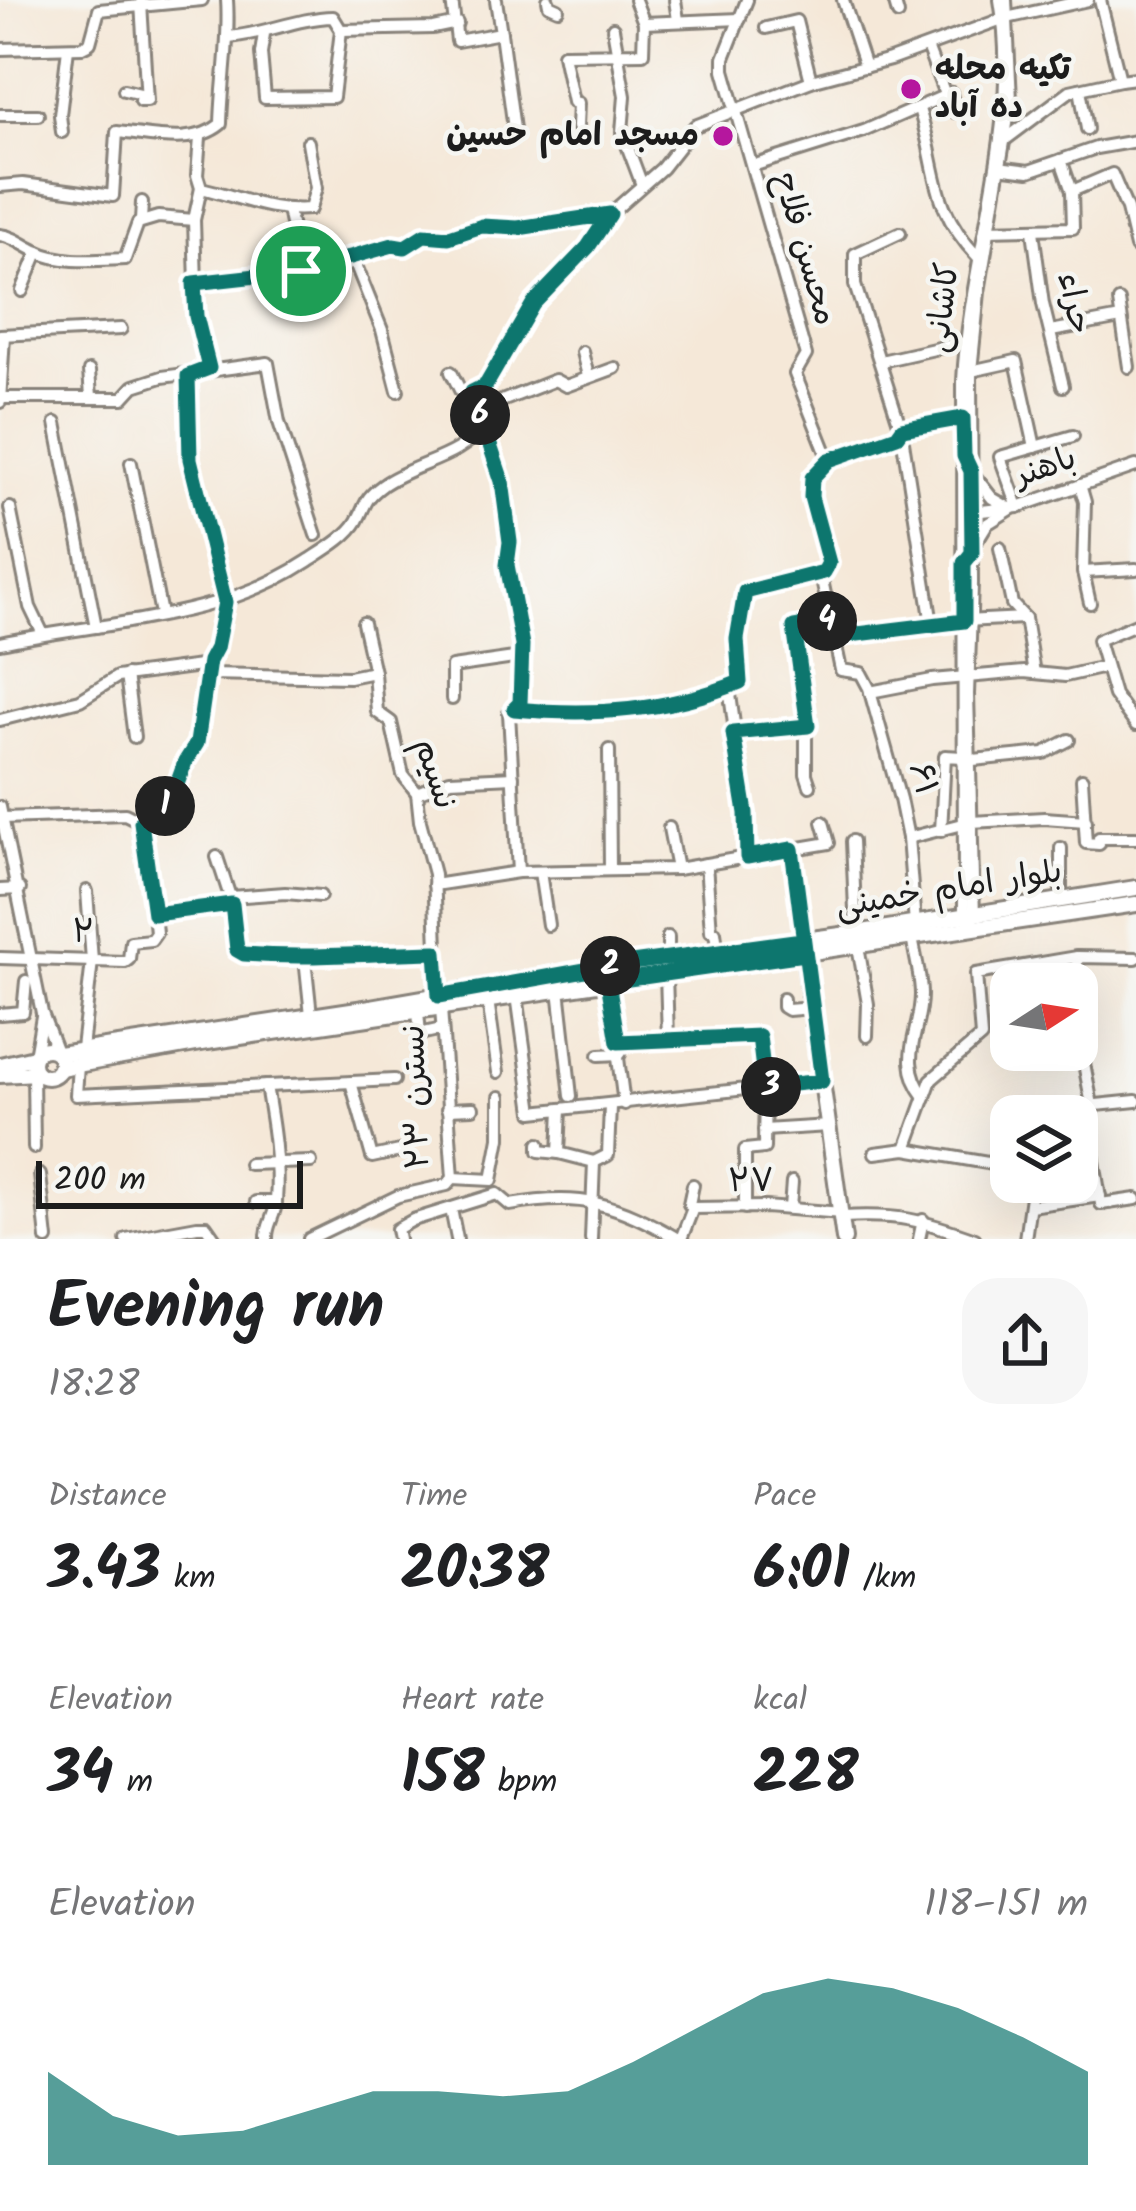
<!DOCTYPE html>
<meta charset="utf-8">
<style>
body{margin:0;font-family:Kalam,"Playpen Sans Arabic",sans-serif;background:#f6f6f6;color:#202124;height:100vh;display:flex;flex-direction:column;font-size:45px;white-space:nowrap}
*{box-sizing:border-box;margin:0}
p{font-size:39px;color:#757577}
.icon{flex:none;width:66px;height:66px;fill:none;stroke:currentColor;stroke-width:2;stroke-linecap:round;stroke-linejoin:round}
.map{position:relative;height:1239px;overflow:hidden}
.panel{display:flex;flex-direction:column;background:#fff;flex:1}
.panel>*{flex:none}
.needle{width:78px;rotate:78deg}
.tools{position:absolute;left:990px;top:963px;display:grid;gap:24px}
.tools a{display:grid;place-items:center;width:108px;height:108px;border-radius:24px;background:#fff;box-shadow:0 12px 48px #0002;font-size:60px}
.scale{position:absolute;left:36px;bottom:30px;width:267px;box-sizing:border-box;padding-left:12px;border:6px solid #1c1c1c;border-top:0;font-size:33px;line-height:42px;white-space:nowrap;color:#1c1c1c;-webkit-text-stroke:9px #f6f6f2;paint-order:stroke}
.pin{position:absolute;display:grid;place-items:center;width:102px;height:102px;color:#fff;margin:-51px;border:6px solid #fff;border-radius:50%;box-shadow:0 3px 12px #0007}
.km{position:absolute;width:60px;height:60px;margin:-30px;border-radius:50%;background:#222;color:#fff;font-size:33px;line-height:60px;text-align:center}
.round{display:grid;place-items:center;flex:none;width:126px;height:126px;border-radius:36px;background:#f6f6f6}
.head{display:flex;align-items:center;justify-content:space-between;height:204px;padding:0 48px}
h1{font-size:66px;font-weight:800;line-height:90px}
.metrics{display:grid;grid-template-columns:repeat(3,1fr);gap:18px;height:204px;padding:12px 48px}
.metrics div{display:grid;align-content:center}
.metrics b{font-size:60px;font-weight:800}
.metrics small{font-size:33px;font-weight:400}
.metrics p{font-size:33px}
.chart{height:336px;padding:24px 48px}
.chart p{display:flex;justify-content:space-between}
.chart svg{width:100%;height:216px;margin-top:12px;fill:#0f766e;opacity:.7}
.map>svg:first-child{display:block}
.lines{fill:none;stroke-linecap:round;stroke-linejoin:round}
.minor-casing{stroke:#88827a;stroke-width:16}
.major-casing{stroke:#88827a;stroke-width:20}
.minor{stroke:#fff;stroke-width:10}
.major{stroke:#fff;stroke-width:14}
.route-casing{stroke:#fff;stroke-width:24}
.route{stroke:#0f766e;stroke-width:15}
.poi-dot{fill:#b5179e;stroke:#f6f6f2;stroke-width:4.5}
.labels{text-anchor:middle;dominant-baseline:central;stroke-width:9;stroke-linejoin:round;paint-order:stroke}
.poi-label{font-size:33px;font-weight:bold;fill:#1c1c1c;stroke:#f6f6f2;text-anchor:start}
.street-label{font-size:33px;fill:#1c1c1c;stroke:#f6f6f2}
</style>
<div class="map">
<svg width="1136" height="1239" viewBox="0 0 1136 1239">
<rect width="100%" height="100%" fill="#f6f6f2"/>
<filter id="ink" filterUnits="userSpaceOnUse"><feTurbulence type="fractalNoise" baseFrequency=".00833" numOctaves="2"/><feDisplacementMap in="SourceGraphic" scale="24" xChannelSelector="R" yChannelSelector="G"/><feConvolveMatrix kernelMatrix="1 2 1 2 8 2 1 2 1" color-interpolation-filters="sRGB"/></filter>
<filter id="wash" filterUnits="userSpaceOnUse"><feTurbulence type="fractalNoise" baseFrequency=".004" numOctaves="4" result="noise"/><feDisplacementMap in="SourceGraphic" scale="48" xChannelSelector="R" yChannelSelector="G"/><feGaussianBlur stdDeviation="2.7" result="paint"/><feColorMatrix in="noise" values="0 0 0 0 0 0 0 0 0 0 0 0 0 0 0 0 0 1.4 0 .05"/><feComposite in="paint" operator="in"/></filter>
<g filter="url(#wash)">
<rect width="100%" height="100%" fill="#f5e8d8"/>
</g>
<g filter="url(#ink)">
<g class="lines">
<!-- minor casing -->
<g class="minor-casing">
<g id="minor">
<path d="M452 0 457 41 501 33 496 0"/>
<path d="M548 0 549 5 558 9"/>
<path d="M635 0 644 23 740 19"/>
<path d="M675 0 678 20"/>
<path d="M747 0 724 58V70L806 355 795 374 829 460 812 478 811 497 829 563 822 580 841 670 861 673 869 688 900 799 908 838 915 924"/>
<path d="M843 0 865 67"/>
<path d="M894 0 898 14"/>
<path d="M1100 0 1120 80 1136 78"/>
<path d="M613 28 625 96 622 132 642 185"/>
<path d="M766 28 796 21 811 81"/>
<path d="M341 30 433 28 457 23"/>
<path d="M501 33 514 129"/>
<path d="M229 37C265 34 297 18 333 17L341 30 333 97 265 98 261 53 264 34"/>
<path d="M927 47 944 92 951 93 955 112"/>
<path d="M0 49 82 47 90 43 99 10 202 0"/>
<path d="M1080 89 1087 129"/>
<path d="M124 90 141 94 140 101H147L141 3"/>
<path d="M919 109C939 170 929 206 978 257"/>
<path d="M0 115H38"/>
<path d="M577 127 578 103 573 102 563 54 643 53 644 23"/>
<path d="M62 132 60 115 68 48"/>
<path d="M200 138 197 175 201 188C241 197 267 212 310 209L316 188 308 142"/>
<path d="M1002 138 1006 139 1070 91 1120 80"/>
<path d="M752 166 864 131 951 93"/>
<path d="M998 167 1029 171 1096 148 1136 141"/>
<path d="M0 186 23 184 113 196 117 132C152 135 193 147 221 124 222 82 230 41 227 0"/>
<path d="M1072 191 1112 174 1127 209 1136 247"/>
<path d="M194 220 197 316 209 368"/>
<path d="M141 221 142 202"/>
<path d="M985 230 1073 228 1072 191 1061 160"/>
<path d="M1033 231 1043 304 1063 386"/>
<path d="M0 235C15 237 23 245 36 251 62 264 97 260 125 259L138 223 158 217 194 220 201 188"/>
<path d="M353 258 393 245 405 247 423 235 449 237 482 226 518 228 610 214"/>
<path d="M301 271 353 258 382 330 398 391"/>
<path d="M194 283 301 271 288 210"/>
<path d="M22 291 38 252"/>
<path d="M1119 301 1129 367"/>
<path d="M1051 331 1121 318"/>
<path d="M0 335 121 329"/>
<path d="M582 352 588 376"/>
<path d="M881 361 970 341"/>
<path d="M89 371 91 396"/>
<path d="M971 371 1016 361 1035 447"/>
<path d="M451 372 463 396 486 385 533 304 588 247 610 214 662 168 695 126 811 81 890 60 1002 19 1088 0"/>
<path d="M188 376 191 459 225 602 208 674 349 677 374 672 363 623"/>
<path d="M472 392 502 481 510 542 507 565 522 645 520 703 509 713 518 872 677 869 829 843 823 822"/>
<path d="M2 398H123L134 386 162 377 268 363 279 422 316 535"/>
<path d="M0 402 4 336"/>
<path d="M479 410 555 380 566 386 615 368"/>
<path d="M56 423 96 627"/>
<path d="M829 460 897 436 901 429 855 285V254L900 233"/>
<path d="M131 463 161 614"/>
<path d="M974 475 992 498 1011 509 987 524 976 542"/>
<path d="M1080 485 1085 502 1083 572 1090 603"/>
<path d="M1018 507 1000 457 1073 436"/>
<path d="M10 508 30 607 43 634"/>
<path d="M972 512 1018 507 1136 466"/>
<path d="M1000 548 1012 604 1025 618 1034 673"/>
<path d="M1083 572 1136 569"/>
<path d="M932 624 901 429 968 417"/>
<path d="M1136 624 1098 640 1114 695 1136 725"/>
<path d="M833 637 964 621 1025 618"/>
<path d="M0 643C104 621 215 622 308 561 323 551 348 537 357 521 367 503 364 499 383 485 416 462 461 459 484 425"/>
<path d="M374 672 377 712 391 722 403 775 417 793 420 821 434 874 439 996"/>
<path d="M126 675 134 737"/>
<path d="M870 692 932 680 1024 672 1065 676 1105 667"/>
<path d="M452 699V667L521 657"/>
<path d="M514 709C586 715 661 715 729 687"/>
<path d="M0 720 80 700 117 677 208 665"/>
<path d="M733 732 808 726"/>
<path d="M609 750 610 870"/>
<path d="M963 761 1044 753 1069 740"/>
<path d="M1082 779 1086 843 1099 844"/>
<path d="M810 786 806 774V695L793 627 829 621"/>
<path d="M417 793 450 780 513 777"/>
<path d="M0 807 42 1013 57 1052"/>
<path d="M2 818 125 814 141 822"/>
<path d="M141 822 170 804 178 787 185 762 197 743 208 674"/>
<path d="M141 822 154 913"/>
<path d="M669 828 677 869"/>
<path d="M941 831 945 756 963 757"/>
<path d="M908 838 971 822 1044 818 1086 821"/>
<path d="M1099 838H1136"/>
<path d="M852 841 856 933"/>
<path d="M1061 848V899"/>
<path d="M792 849 802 940"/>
<path d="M217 857 234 909 237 950 244 954C308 959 371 953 436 953"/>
<path d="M747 857 746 813 729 687 740 682 737 639 745 592 824 571"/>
<path d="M706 864 711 931 715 932 718 953"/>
<path d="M540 872 548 925"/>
<path d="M434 885 518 872"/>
<path d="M0 890 20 889"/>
<path d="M230 897 285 893 320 896"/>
<path d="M974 917 968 694 972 583 971 371 979 292 1011 100 1006 0"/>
<path d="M969 922 964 913 963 381C969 255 1022 127 1000 0"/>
<path d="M912 937C915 956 921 976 921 995 921 1032 896 1060 925 1097"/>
<path d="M858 946 868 1004 867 1036"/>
<path d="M1077 957 1078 1032 1092 1105"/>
<path d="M0 958 125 962 129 959 131 942 151 940 156 933 154 913 232 904"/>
<path d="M305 958 311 1015"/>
<path d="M668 960V937"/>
<path d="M666 973 668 1039"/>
<path d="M608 981 624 1104"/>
<path d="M559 989 571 1096"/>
<path d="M517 995 533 1112 822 1081"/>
<path d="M783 999V1007L788 1010 812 1008"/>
<path d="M488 1000 498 1072"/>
<path d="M418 1012 420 1034 442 1029"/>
<path d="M0 1014 23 1012 26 981"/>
<path d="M618 1042 759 1036 765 1087 764 1148 745 1150V1208"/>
<path d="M82 1048 92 961 87 891"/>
<path d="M599 1055 620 1054"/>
<path d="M35 1056 42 1016"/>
<path d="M78 1065 76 1095 394 1080"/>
<path d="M33 1073 34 1148"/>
<path d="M351 1082 372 1157 400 1151"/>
<path d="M266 1086C273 1126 279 1163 276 1202 275 1217 266 1225 267 1239"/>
<path d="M1085 1106 1101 1204 1136 1199"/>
<path d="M447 1109 473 1108"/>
<path d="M561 1109 559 1153 594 1162"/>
<path d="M1037 1116V1111L1136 1101"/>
<path d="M764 1130 829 1126"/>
<path d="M539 1144V1151L559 1153"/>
<path d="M906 1149 931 1080 981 1037 976 974 1077 957 1136 958"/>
<path d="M875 1153 906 1149 1011 1167"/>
<path d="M249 1164 311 1162"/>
<path d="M40 1175 47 1239"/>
<path d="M453 1178 492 1180 500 1138V1097"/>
<path d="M693 1185 689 1204 693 1208"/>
<path d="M256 1202H276"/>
<path d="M1030 1206 1100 1196"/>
<path d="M790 1208 792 1182"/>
<path d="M451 1209 457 1239"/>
<path d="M843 1217C899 1214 923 1220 975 1239"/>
<path d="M126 1239 197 1226H206L215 1239"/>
<path d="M309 1239 398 1196 447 1185 453 1178 441 1008"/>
<path d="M399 1239 397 1229 413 1220 497 1194 510 1205C582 1192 615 1203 678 1239"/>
<path d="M591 1239 594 1162 608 1155 610 1106"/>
<path d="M681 1239 693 1208 765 1207 842 1213"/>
<path d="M919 1239 923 1220"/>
<path d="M1025 1239 1033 1182"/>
</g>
</g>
<!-- major casing -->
<g class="major-casing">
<g id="major">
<path d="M803 945 844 1239"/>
<circle cx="47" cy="1063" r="14"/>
<path d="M59 1054 371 1007 602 967 856 933 1136 888"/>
<path d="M0 1065 34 1057"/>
<path d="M60 1068 207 1042 1136 904"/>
<path d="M0 1075 37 1073"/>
</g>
</g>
<!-- minor -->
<use href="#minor" class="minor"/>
<!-- major -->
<use href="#major" class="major"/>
</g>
</g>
<g class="lines" filter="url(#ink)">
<!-- route casing -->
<g class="route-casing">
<path id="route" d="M301 271 194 283 196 316 209 368 188 376 190 459 225 602 216 648 209 661 197 743 185 762 170 804 141 822 154 914 232 904 237 950 244 954C308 959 371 953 436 952L439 996 602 967 802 940 804 954 608 982 618 1042 759 1036 765 1087 822 1081 792 849 747 857 746 813 733 733 808 726 794 627 830 621 833 637 964 621V563L972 553 971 471 964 456 963 418 902 429 897 436 829 460 812 478 811 497 829 563 824 572 745 592 737 639 740 682C667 712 593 716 514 709L520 703 522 645 507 565 510 542 502 481 472 392 486 385 533 304 588 247 610 214 518 228 482 226 449 237 424 235 405 247 393 245 301 271"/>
</g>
<!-- route -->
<use href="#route" class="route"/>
</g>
<!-- markers -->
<g class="poi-dot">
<circle cx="911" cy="89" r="12"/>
<circle cx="723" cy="136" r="12"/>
</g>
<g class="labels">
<!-- poi labels -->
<g class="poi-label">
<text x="935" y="70">تکیه محله<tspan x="935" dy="38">ده آباد</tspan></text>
<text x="699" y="136" text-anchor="end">مسجد امام حسین</text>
</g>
<!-- street labels -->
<g class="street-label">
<text transform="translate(804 249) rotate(74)">محسن فلاح</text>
<text transform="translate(1073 303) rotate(78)">حراء</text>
<text transform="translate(944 308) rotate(-83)">کاشانی</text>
<text transform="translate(1046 468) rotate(-19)">باهنر</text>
<text transform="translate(434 774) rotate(72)">نسیم</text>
<text transform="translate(922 779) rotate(75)">۶۱</text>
<text transform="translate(949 890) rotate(-9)">بلوار امام خمینی</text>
<text transform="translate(83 933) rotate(3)">۲</text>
<text transform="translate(417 1097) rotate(-92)">نسترن ۲۳</text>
<text transform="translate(751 1182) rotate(-1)">۲۷</text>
</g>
</g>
</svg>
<div class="tools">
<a><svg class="needle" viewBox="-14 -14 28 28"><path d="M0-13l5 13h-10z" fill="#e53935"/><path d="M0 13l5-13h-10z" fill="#757577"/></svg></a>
<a><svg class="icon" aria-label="layers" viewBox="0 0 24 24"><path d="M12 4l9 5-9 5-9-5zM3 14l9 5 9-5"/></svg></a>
</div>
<div class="scale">200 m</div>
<div class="pin" style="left:301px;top:271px;background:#1e9e55"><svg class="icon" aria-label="arrive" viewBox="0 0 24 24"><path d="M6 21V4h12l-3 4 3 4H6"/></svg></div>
<b class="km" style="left:165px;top:806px">1</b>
<b class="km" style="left:610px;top:966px">2</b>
<b class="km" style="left:771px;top:1087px">3</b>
<b class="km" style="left:827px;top:621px">4</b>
<b class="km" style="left:480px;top:415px">6</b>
</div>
<section class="panel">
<div class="head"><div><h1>Evening run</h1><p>18:28</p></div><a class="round"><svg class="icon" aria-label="share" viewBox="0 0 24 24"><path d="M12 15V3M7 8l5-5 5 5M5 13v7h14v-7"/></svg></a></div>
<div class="metrics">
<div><p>Distance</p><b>3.43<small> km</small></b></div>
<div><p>Time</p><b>20:38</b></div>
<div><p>Pace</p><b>6:01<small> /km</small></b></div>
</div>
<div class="metrics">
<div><p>Elevation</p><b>34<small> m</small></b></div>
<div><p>Heart rate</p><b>158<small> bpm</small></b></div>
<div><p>kcal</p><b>228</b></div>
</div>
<div class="chart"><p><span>Elevation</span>118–151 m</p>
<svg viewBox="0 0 160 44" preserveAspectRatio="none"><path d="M0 44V25L10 34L20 38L30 37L40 33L50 29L60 29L70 30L80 29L90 23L100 16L110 9L120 6L130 8L140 12L150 18L160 25V44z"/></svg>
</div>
</section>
